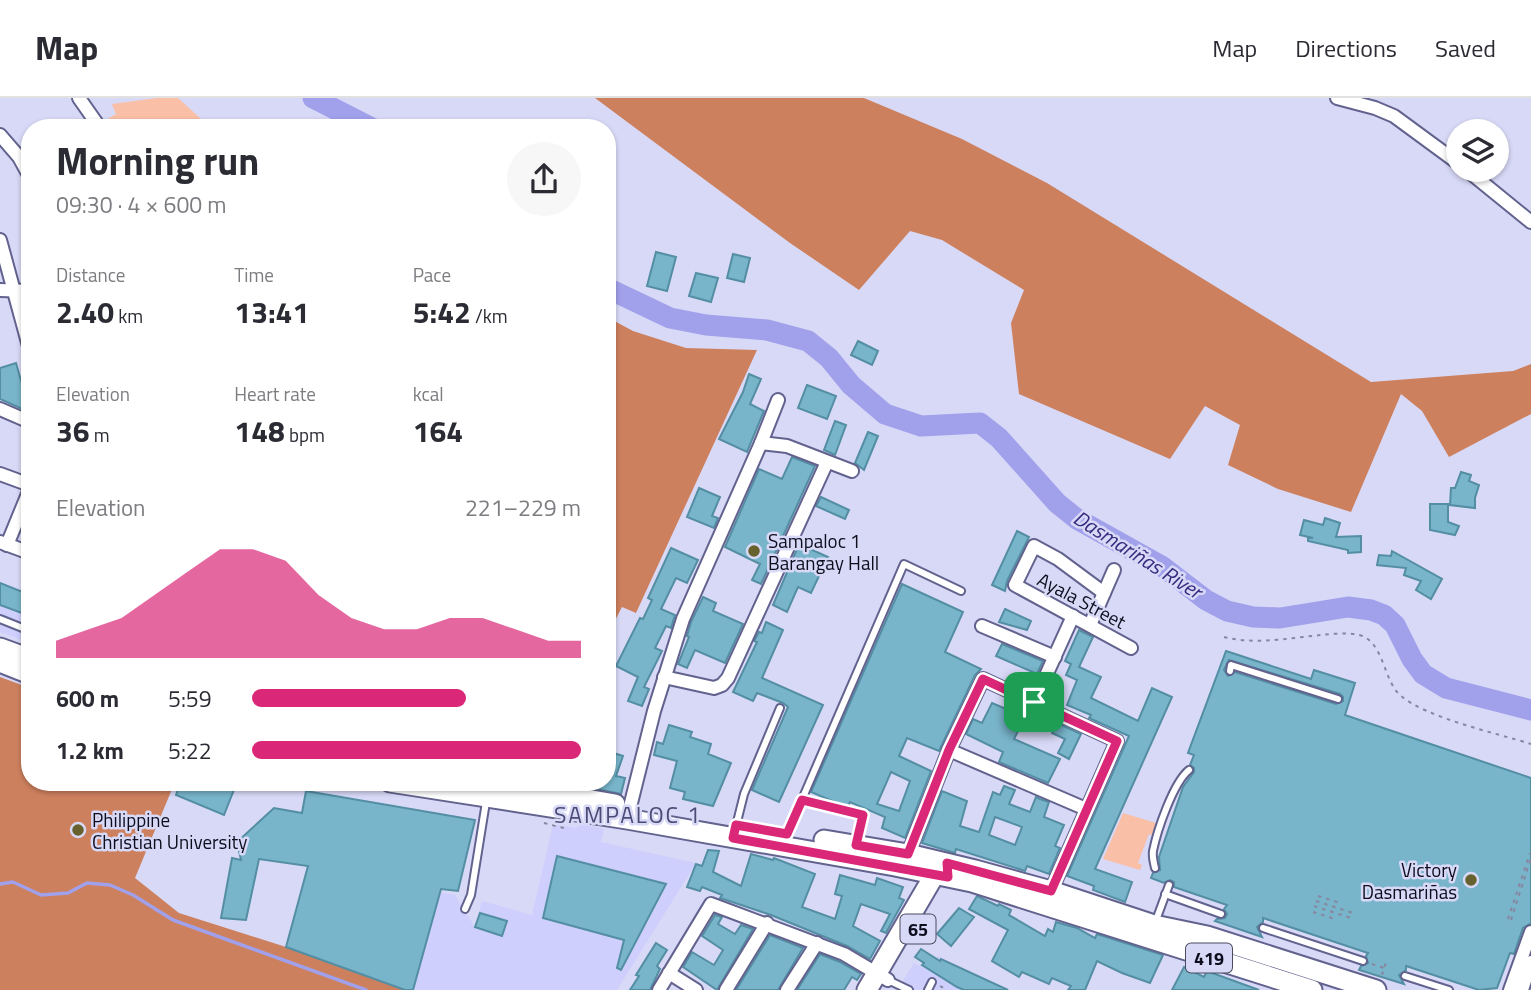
<!DOCTYPE html>
<meta charset="utf-8">
<style>
body{margin:0;font-family:"Titillium Web",sans-serif;background:#f7f7f7;color:#2b2b33;height:100vh;display:flex;flex-direction:column;font-size:26px;white-space:nowrap}
*{box-sizing:border-box;margin:0}
p{font-size:23px;color:#7c7c81}
.icon{flex:none;width:38px;height:38px;fill:none;stroke:currentColor;stroke-width:2;stroke-linecap:round;stroke-linejoin:round}
.map{position:relative;flex:1;overflow:hidden}
.side{position:absolute;left:21px;top:21px;width:595px;height:672px;display:flex;flex-direction:column;background:#fff;border-radius:28px;box-shadow:0 2px 5px #0004}
.side>*{flex:none}
.tools{position:absolute;left:1446px;top:21px;display:grid;gap:14px}
.tools a{display:grid;place-items:center;width:63px;height:63px;border-radius:50%;background:#fff;box-shadow:0 2px 5px #0004;font-size:35px}
.pin{position:absolute;display:grid;place-items:center;width:60px;height:60px;color:#fff;margin:-30px;border-radius:14px;box-shadow:0 4px 10px #0006}
.round{display:grid;place-items:center;flex:none;width:74px;height:74px;border-radius:37px;background:#f7f7f7}
.headline{display:flex;align-items:center;justify-content:space-between;height:119px;padding:0 35px}
h1{font-size:38px;font-weight:700;line-height:52px}
.metrics{display:grid;grid-template-columns:repeat(3,1fr);gap:10px;height:119px;padding:7px 35px}
.metrics div{display:grid;align-content:center}
.metrics b{font-size:30px;font-weight:700}
.metrics small{font-size:19px;font-weight:400}
.metrics p{font-size:19px}
.chart{height:196px;padding:14px 35px}
.chart p{display:flex;justify-content:space-between}
.chart svg{width:100%;height:126px;margin-top:7px;fill:#db2777;opacity:.7}
ul{padding:0 35px;list-style:none;font-size:23px}
li{display:grid;grid-template-columns:112px 84px 1fr;align-items:center;height:52px}
li i{height:18px;border-radius:9px;background:#db2777}
header{display:flex;align-items:center;gap:42px;box-sizing:border-box;height:98px;padding:0 35px;background:#fff;border-bottom:2px solid #e1e1e2}
header strong{font-size:33px}
nav{display:flex;gap:38px;margin-inline-start:auto;font-size:24px}
.map>svg:first-child{display:block}
.built{fill:#cecffd}
.green{fill:#f9bfa7}
.forest{fill:#cd805e}
.lines{fill:none;stroke-linecap:round;stroke-linejoin:round}
.stream{stroke:#a1a0eb;stroke-width:3.5}
.river{stroke:#a1a0eb;stroke-width:21}
.building{fill:#78b4ca;stroke:#538ea3;stroke-width:2;fill-rule:evenodd}
.lane-casing{stroke:#62628e;stroke-width:10}
.street-casing{stroke:#62628e;stroke-width:16}
.primary-casing{stroke:#62628e;stroke-width:23}
.path{stroke:#86879f;stroke-width:2;stroke-dasharray:3.5 5;stroke-linecap:butt}
.lane{stroke:#fff;stroke-width:6}
.street{stroke:#fff;stroke-width:12}
.primary{stroke:#fff;stroke-width:19}
.route-casing{stroke:#fff;stroke-width:14}
.route{stroke:#db2777;stroke-width:9}
.poi-dot{fill:#66612d;stroke:#d8d9f7;stroke-width:2.5}
.labels{text-anchor:middle;dominant-baseline:central;stroke-width:5;stroke-linejoin:round;paint-order:stroke}
.shield{fill:#d8d9f7;stroke:#4a4a5f;stroke-width:2}
.shield-label{font-size:18px;font-weight:bold;fill:#0d0d1e}
.poi-label{font-size:19px;fill:#0d0d1e;stroke:#d8d9f7;text-anchor:start}
.street-label{font-size:19px;fill:#0d0d1e;stroke:#d8d9f7}
.water-label{font-size:21px;font-style:italic;fill:#372a7f;stroke:#d8d9f7}
.quarter-label{font-size:23px;letter-spacing:2px;fill:#4b4b75;stroke:#d8d9f7}
</style>
<header>
<strong>Map</strong>
<nav><a>Map</a><a>Directions</a><a>Saved</a></nav>
</header>
<div class="map">
<svg width="1531" height="892" viewBox="0 0 1531 892">
<rect width="100%" height="100%" fill="#d8d9f7"/>
<!-- built -->
<g class="built">
<path d="M0 485 30 497V545L0 534Z"/>
<path d="M553 726 576 730 581 726 604 731 601 744 696 765 617 892H405L286 849 307 771 455 797 475 829 482 803 532 817Z"/>
<path d="M938 858 1009 892H897L914 865 930 873Z"/>
</g>
<!-- green -->
<g class="green">
<path d="M157 0H178L211 30H111L106 22 116 16 112 6Z"/>
<path d="M1123 715 1156 725 1152 737 1149 736 1138 765 1142 767 1140 772 1103 761Z"/>
</g>
<!-- forest -->
<g class="forest">
<path d="M595 0H864L962 41 1047 85 1371 284 1513 273 1531 266V316L1449 359 1422 313 1401 296 1351 414 1278 391 1228 367 1240 327 1205 308 1170 361 1019 296 1011 225 1024 192 942 142 910 133 859 192 790 145Z"/>
<path d="M607 219 633 233 686 250 757 252 636 515 622 509 607 538Z"/>
<path d="M0 579 30 590V684H175L135 780 179 815 286 849 405 892H0Z"/>
</g>
<g class="lines">
<!-- stream -->
<path class="stream" d="M0 786 13 784 41 797 68 795 87 785 110 787 133 797 173 822 366 892"/>
<!-- river -->
<g class="river">
<path d="M313 0 372 30"/>
<path d="M607 190 670 220 706 227 767 232 808 243 829 260 851 287 885 316 921 328 980 325 999 340 1057 405 1077 421 1163 469 1206 502 1227 513 1253 519 1280 520 1348 509 1371 512 1384 517 1395 527 1412 561 1423 576 1446 590 1531 612"/>
</g>
</g>
<!-- building -->
<g class="building">
<path d="M656 154 676 159 667 193 647 188Z"/>
<path d="M733 156 750 160 744 184 727 180Z"/>
<path d="M696 175 718 180 711 204 689 198Z"/>
<path d="M858 243 878 253 872 267 851 257Z"/>
<path d="M16 265 22 286 29 314 0 301V270Z"/>
<path d="M749 276 761 281 750 306 764 313 747 354 719 341 743 294Z"/>
<path d="M807 287 836 298 827 321 798 310Z"/>
<path d="M835 323 846 327 835 357 824 352Z"/>
<path d="M868 334 878 338 864 372 855 365Z"/>
<path d="M792 359 815 368 761 486 752 482 760 466 725 449 759 371 782 381Z"/>
<path d="M1461 374 1471 377 1469 383 1479 387 1475 400V410L1450 407 1451 390H1455Z"/>
<path d="M699 390 720 399 712 418 718 420 714 430 687 419Z"/>
<path d="M821 399 849 412 845 421 816 408Z"/>
<path d="M1430 406H1448V424L1459 428 1455 437 1430 432Z"/>
<path d="M1325 420 1340 425 1336 439 1361 438V454L1348 455V452L1308 443V440H1313L1300 437 1304 422 1323 427Z"/>
<path d="M1017 433 1029 439 1007 483 1005 493 992 487Z"/>
<path d="M799 446 828 459 811 495 798 489 787 514 773 507Z"/>
<path d="M671 450 698 462 687 485 676 480 661 511 675 517 671 530 666 528 655 550 662 553 644 589 649 591 642 608 628 603 638 579 616 568 640 520 643 521 652 502 648 500Z"/>
<path d="M1392 453 1442 481 1431 501 1416 492 1421 483 1404 477 1406 470 1377 467 1379 457 1391 458Z"/>
<path d="M0 485 30 497V518L0 507Z"/>
<path d="M902 486 963 514 945 554 981 571 975 577 939 653 907 640 899 658 931 673 905 740 882 730 885 719 850 704 848 708 837 705 811 694ZM891 674 910 683 899 713 877 706Z"/>
<path d="M703 499 716 505 713 513 743 526 725 565 695 552 687 570 678 566 689 539 687 538 691 524Z"/>
<path d="M1005 511 1031 523 1027 532 999 524Z"/>
<path d="M766 524 783 532 762 580 823 607 779 704 752 692 788 609 783 605 757 595 753 603 733 594 757 544 754 543 759 534 762 535Z"/>
<path d="M1079 532 1093 539 1079 569 1101 579 1091 600 1138 623 1152 590 1172 599 1095 771 1132 784 1125 804 1093 792 1094 788 1067 778 1129 638 1089 620 1091 617 1067 607 1077 582 1066 577 1071 566 1065 563Z"/>
<path d="M1002 546 1043 563 1037 576 996 558Z"/>
<path d="M1226 553 1311 581 1314 572 1355 585 1345 617 1531 680V825L1523 830 1514 856 1510 855 1497 890 1479 892 1406 868V872L1399 877 1404 886 1359 872 1361 868 1368 865 1366 858 1368 855 1263 820V824L1257 829 1262 839 1215 823 1217 821 1225 820 1227 816 1224 811 1227 807 1174 789V784L1170 782 1164 785 1151 780 1153 775 1160 772 1159 759 1183 689 1194 674V670L1190 667 1194 657 1188 655ZM1229 562 1340 596 1343 599V603L1336 606 1235 574 1228 578 1224 572Z"/>
<path d="M992 605 1013 614 1015 609 1027 615 1014 641 1060 661 1048 685 999 664 1003 654 966 636 973 621 982 625Z"/>
<path d="M1057 625 1081 636 1069 661 1058 655 1065 641 1052 635Z"/>
<path d="M669 627 692 634 690 639 711 646 708 656 731 665 713 708 683 701 685 694 670 690 677 663 654 657 657 644 663 646Z"/>
<path d="M607 653 623 658 616 678 625 680 621 696 583 688V684H607Z"/>
<path d="M181 684H237L224 717 176 697Z"/>
<path d="M1004 688 1015 692 1009 706 1030 714 1036 699 1040 701 1049 704 1044 719 1064 727 1055 748 1060 750 1049 776 1027 768 1025 773 956 751 955 755 922 745 942 693 967 703 960 728 979 734 993 694 1000 697ZM995 719 1022 729 1015 747 989 737Z"/>
<path d="M306 693 475 722 458 793 441 791 413 892H405L286 849 308 768 259 761 246 822 221 820 232 760 241 762 237 744 274 710 302 715Z"/>
<path d="M708 752 719 753 713 774 741 788 751 756 773 762 774 760 815 776 802 809 835 821 842 798 835 796 840 777 875 787 877 780 903 789 899 800 904 802 886 835 881 833 890 816 861 806 853 828 880 843 870 861 847 848 771 817 720 800 722 797 702 789 700 793 687 789 696 766 702 768Z"/>
<path d="M557 758 666 786 621 872 617 870 624 842 543 820Z"/>
<path d="M977 798 998 808 999 806 1011 812 1009 817 1045 838 1048 831 1053 834 1056 824 1077 830 1095 840 1097 836 1163 857 1150 885 1122 875 1097 863 1085 892H1068L1071 888 1052 880 1049 886 1022 874 1019 879 992 863 1008 832 969 811Z"/>
<path d="M959 810 974 819 951 848 937 836Z"/>
<path d="M480 815 507 823 502 838 475 829Z"/>
<path d="M715 817 722 819 718 826 735 836 741 827 753 831 717 892 683 869 692 854 714 867 723 852 702 838Z"/>
<path d="M770 837 803 850 778 892H736Z"/>
<path d="M656 845 667 852 657 868 660 871 650 892H630L639 878 636 877Z"/>
<path d="M921 851 940 863 941 861 1008 892H964L957 889 922 867 924 865 915 859Z"/>
<path d="M820 856 840 864 861 876 857 882 852 879 844 892H797Z"/>
<path d="M1184 869 1204 879 1207 873 1259 892H1172Z"/>
</g>
<g class="lines">
<!-- lane casing -->
<g class="lane-casing">
<g id="lane">
<path d="M0 521 30 533"/>
<path d="M1230 573 1231 567 1338 601"/>
<path d="M801 703 863 717 857 745"/>
<path d="M734 736 744 696 780 610"/>
<path d="M787 736 904 466 961 493"/>
<path d="M1155 770C1154 765 1152 759 1153 753 1157 733 1173 685 1189 672"/>
<path d="M1165 796 1221 816"/>
<path d="M465 811 471 797 486 704"/>
<path d="M1155 825 1169 787"/>
<path d="M1263 830 1363 863"/>
<path d="M1405 878 1449 892"/>
<path d="M888 882 909 892"/>
<path d="M928 892 932 884"/>
</g>
</g>
<!-- street casing -->
<g class="street-casing">
<g id="street">
<path d="M79 0 100 30"/>
<path d="M1337 0 1375 10 1394 18 1458 65"/>
<path d="M0 37 19 59 30 79"/>
<path d="M1467 72 1531 124"/>
<path d="M0 142 30 252"/>
<path d="M0 192 30 193"/>
<path d="M0 311 30 324"/>
<path d="M761 345 787 348 852 373"/>
<path d="M0 376 30 387"/>
<path d="M0 444 30 455"/>
<path d="M7 447 30 391"/>
<path d="M1104 495 1058 461 1034 448 1015 487 1131 550"/>
<path d="M1090 527 1114 472"/>
<path d="M982 528 1055 559"/>
<path d="M664 579 714 590 722 587 728 580 827 364"/>
<path d="M1034 604 1073 518"/>
<path d="M949 652 1086 711"/>
<path d="M627 721 654 613 683 521 761 345 778 302"/>
<path d="M908 756 949 652 983 581 1117 643 1051 793"/>
<path d="M669 875 696 892"/>
<path d="M659 892 711 806 844 856 888 882"/>
<path d="M726 892 767 825"/>
<path d="M787 892 817 845"/>
<path d="M1510 892 1531 834"/>
<path d="M1522 892 1531 864"/>
</g>
</g>
<!-- primary casing -->
<g class="primary-casing">
<g id="primary">
<path d="M0 550 30 561"/>
<path d="M0 564 30 576"/>
<path d="M390 684 627 721 895 768 972 784 1312 892"/>
<path d="M489 684 615 706"/>
<path d="M824 742 908 756 975 772 1051 793 1154 827 1207 838 1376 892"/>
<path d="M867 892 935 776 944 768"/>
</g>
</g>
<!-- path -->
<g class="path">
<path d="M1224 539C1255 547 1290 540 1321 537 1333 536 1347 534 1359 537 1384 543 1383 582 1400 597 1426 620 1496 635 1531 646"/>
<path d="M544 725 564 730 565 728"/>
<path d="M1318 798 1340 805"/>
<path d="M1316 803 1353 815"/>
<path d="M1314 808 1351 820"/>
<path d="M1313 814 1335 821"/>
<path d="M1508 821 1530 755"/>
<path d="M1511 822 1531 760"/>
<path d="M1372 866 1384 870"/>
<path d="M1382 877 1387 861"/>
<path d="M940 888 947 892"/>
</g>
<!-- lane -->
<use href="#lane" class="lane"/>
<!-- street -->
<use href="#street" class="street"/>
<!-- primary -->
<use href="#primary" class="primary"/>
</g>
<g class="lines">
<!-- route casing -->
<g class="route-casing">
<path id="route" d="M983 581 1117 643 1051 793 947 765 948 779 733 740 736 727 787 736 802 702 863 717 856 747 908 756 949 652Z"/>
</g>
<!-- route -->
<use href="#route" class="route"/>
</g>
<!-- markers -->
<g class="poi-dot">
<circle cx="754" cy="453" r="7"/>
<circle cx="78" cy="732" r="7"/>
<circle cx="1471" cy="782" r="7"/>
</g>
<g class="labels">
<!-- shield labels -->
<g class="shield">
<rect x="900.5" y="816.5" width="35" height="29" rx="5"/>
<rect x="1186" y="845.5" width="46" height="29" rx="5"/>
</g>
<g class="shield-label">
<text x="918" y="831">65</text>
<text x="1209" y="860">419</text>
</g>
<!-- poi labels -->
<g class="poi-label">
<text x="768" y="442">Sampaloc 1<tspan x="768" dy="22">Barangay Hall</tspan></text>
<text x="92" y="721">Philippine<tspan x="92" dy="22">Christian University</tspan></text>
<text x="1457" y="771" text-anchor="end">Victory<tspan x="1457" dy="22">Dasmariñas</tspan></text>
</g>
<!-- street labels -->
<g class="street-label">
<text transform="translate(1082 502) rotate(28)">Ayala Street</text>
</g>
<!-- water labels -->
<g class="water-label">
<text transform="translate(1138 456) rotate(32)">Dasmariñas River</text>
</g>
<!-- quarter labels -->
<g class="quarter-label">
<text x="628" y="716">SAMPALOC 1</text>
</g>
</g>
</svg>
<div class="tools">
<a><svg class="icon" aria-label="layers" viewBox="0 0 24 24"><path d="M12 4l9 5-9 5-9-5zM3 14l9 5 9-5"/></svg></a>
</div>
<div class="pin" style="left:1034px;top:604px;background:#1e9e55"><svg class="icon" aria-label="arrive" viewBox="0 0 24 24"><path d="M6 21V4h12l-3 4 3 4H6"/></svg></div>
<section class="side">
<div class="headline"><div><h1>Morning run</h1><p>09:30 · 4 × 600 m</p></div><a class="round"><svg class="icon" aria-label="share" viewBox="0 0 24 24"><path d="M12 15V3M7 8l5-5 5 5M5 13v7h14v-7"/></svg></a></div>
<div class="metrics">
<div><p>Distance</p><b>2.40<small> km</small></b></div>
<div><p>Time</p><b>13:41</b></div>
<div><p>Pace</p><b>5:42<small> /km</small></b></div>
</div>
<div class="metrics">
<div><p>Elevation</p><b>36<small> m</small></b></div>
<div><p>Heart rate</p><b>148<small> bpm</small></b></div>
<div><p>kcal</p><b>164</b></div>
</div>
<div class="chart"><p><span>Elevation</span>221–229 m</p>
<svg viewBox="0 0 160 44" preserveAspectRatio="none"><path d="M0 44V38L10 34L20 30L30 22L40 14L50 6L60 6L70 10L80 22L90 30L100 34L110 34L120 30L130 30L140 34L150 38L160 38V44z"/></svg>
</div>
<ul>
<li><b>600 m</b>5:59<i style="width:65%"></i></li>
<li><b>1.2 km</b>5:22<i style="width:100%"></i></li>
</ul>
</section>
</div>
